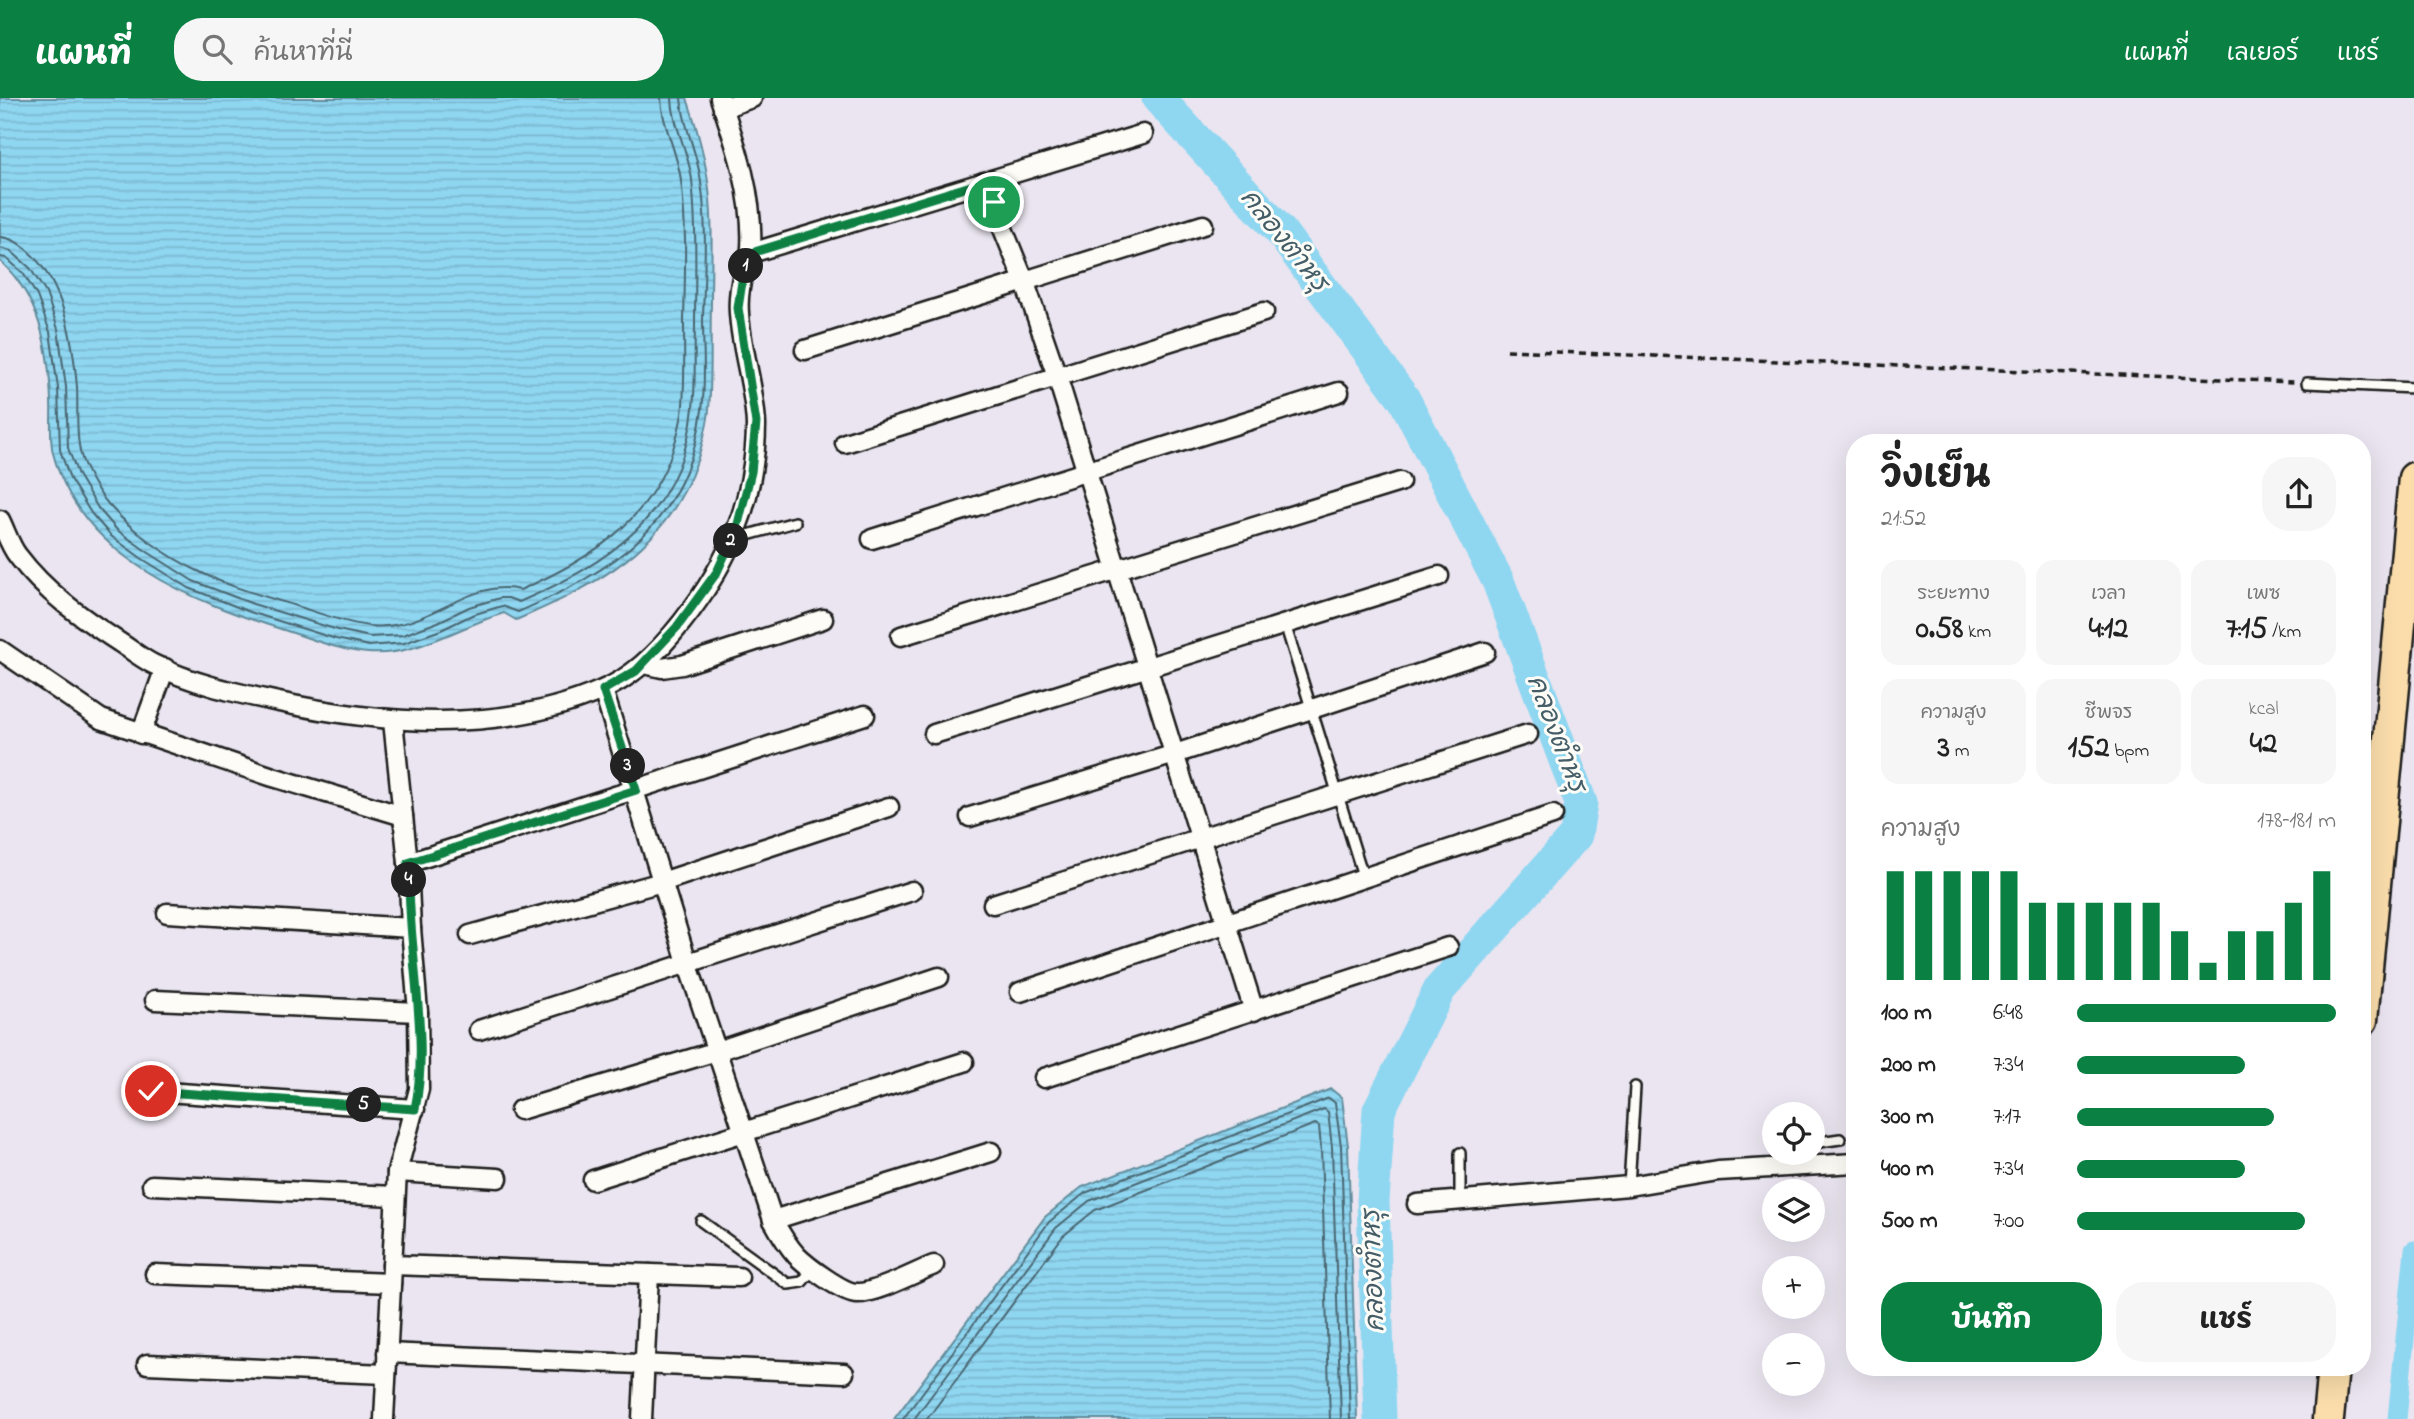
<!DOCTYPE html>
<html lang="th">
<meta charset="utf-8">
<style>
body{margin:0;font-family:"Indie Flower","Playpen Sans Thai",sans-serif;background:#f6f6f6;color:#222;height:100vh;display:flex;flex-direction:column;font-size:26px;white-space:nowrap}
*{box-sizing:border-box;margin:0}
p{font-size:23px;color:#767676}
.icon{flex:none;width:38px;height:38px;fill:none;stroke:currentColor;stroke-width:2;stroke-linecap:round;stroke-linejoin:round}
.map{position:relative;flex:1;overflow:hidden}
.details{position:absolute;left:1846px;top:336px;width:525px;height:942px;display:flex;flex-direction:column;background:#fff;border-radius:28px;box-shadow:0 7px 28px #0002}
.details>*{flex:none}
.fabs{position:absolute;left:1762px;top:1004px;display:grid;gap:14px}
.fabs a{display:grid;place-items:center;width:63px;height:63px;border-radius:50%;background:#fff;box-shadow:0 7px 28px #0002;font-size:35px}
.pin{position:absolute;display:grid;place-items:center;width:60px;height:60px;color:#fff;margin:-30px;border:4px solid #fff;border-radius:50%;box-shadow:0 2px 7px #0007}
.km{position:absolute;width:35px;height:35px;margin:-18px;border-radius:50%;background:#222;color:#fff;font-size:19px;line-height:35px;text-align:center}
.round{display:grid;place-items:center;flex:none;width:74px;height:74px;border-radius:28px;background:#f6f6f6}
.summary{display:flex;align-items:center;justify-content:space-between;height:119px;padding:0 35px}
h1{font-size:38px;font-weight:700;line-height:52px}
.metrics{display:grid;grid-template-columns:repeat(3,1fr);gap:10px;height:119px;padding:7px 35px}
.metrics div{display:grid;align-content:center;border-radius:18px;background:#f6f6f6;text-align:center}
.metrics b{font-size:30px;font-weight:700}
.metrics small{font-size:19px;font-weight:400}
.metrics p{font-size:19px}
.chart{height:196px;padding:14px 35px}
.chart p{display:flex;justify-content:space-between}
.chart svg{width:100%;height:126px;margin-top:7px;stroke:#0b8043;stroke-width:6}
.primary-button{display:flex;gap:14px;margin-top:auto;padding:14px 35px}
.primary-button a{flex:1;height:80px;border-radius:28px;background:#0b8043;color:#fff;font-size:28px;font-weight:700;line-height:80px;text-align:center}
.primary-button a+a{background:#f6f6f6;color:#222}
ul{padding:0 35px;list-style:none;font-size:23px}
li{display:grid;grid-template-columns:112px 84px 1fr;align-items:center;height:52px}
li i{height:18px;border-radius:9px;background:#0b8043}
header{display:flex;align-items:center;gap:42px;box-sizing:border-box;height:98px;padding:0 35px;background:#0b8043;color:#fff}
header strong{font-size:33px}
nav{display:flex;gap:38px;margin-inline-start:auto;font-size:24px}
.search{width:490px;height:63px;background:#f6f6f6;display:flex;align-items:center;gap:18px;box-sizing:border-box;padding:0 24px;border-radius:28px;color:#767676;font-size:26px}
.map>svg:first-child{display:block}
.water{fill:url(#water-rules);stroke:#618c9c;stroke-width:2}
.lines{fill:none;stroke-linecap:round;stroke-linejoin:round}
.shore{stroke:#4a6671;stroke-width:2}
.canal{stroke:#8fd6f1;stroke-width:19}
.river{stroke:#8fd6f1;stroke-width:33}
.lane-casing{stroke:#1c1c1c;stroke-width:14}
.street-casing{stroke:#1c1c1c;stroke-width:23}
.primary-casing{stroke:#1c1c1c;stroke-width:35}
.path{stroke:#1c1c1c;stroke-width:3.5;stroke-dasharray:7 5;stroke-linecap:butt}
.lane{stroke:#fdfcf7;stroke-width:9}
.street{stroke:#fdfcf7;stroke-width:18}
.primary{stroke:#faddab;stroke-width:30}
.route-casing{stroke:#fff;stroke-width:14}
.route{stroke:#0b8043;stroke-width:9}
.labels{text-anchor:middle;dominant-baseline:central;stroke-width:6;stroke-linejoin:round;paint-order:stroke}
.water-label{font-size:26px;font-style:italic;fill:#445d67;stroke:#fdfcf7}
</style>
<header>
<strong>แผนที่</strong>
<div class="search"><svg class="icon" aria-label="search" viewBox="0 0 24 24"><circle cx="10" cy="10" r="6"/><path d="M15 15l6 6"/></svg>ค้นหาที่นี่</div>
<nav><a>แผนที่</a><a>เลเยอร์</a><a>แชร์</a></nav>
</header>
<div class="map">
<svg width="2414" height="1321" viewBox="0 0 2414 1321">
<defs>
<pattern id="water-rules" width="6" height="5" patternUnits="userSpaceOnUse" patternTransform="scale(1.75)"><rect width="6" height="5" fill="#8fd6f1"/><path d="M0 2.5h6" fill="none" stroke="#7bb7ce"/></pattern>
</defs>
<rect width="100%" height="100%" fill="#eae5f0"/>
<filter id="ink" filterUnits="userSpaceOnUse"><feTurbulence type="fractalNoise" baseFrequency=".0143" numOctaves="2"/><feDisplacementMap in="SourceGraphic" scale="14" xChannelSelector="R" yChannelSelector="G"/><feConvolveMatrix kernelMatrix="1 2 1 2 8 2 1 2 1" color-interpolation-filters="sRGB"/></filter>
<g filter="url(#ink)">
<!-- water -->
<g class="water">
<path d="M0 0H687C695 24 703 52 707 77 714 119 711 163 711 205 710 240 712 276 709 311 708 328 702 346 697 363 667 451 597 487 516 522L504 515C460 528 415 559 368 555 341 553 313 541 287 533 194 504 80 460 53 355 49 339 52 319 51 303 49 251 40 199 0 163Z"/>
<path d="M1331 991 1342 1000 1348 1048 1357 1321H894L1045 1119 1082 1089Z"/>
</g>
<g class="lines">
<!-- shore -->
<g class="shore">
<path d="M0 139C12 140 19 145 28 153 64 185 73 242 77 289 78 308 76 328 79 347 81 367 96 392 109 407 133 434 166 458 198 473 231 490 268 499 303 510 324 517 346 525 369 528 378 529 391 528 400 526 440 518 478 481 520 492 587 463 647 426 672 354 677 339 682 322 683 307 685 279 684 250 684 222 685 176 687 128 681 83 678 55 662 28 661 0"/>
<path d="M0 150 11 153 30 170 46 195 58 231 66 289 68 350 78 377 98 410 117 432 146 453 193 483 253 506 338 532 370 539 403 537 438 524 469 509 500 500H508L519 504C609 465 682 417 693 310 696 284 694 257 695 231 695 181 697 131 692 82 689 55 673 28 672 0"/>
<path d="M0 159 6 160 23 175 37 198 50 234 58 290 60 352 70 381 91 415 111 438 141 460 189 490 250 514 336 541 369 548 404 545 441 532 472 517 502 508 518 514C615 472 687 426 702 312 706 283 703 251 703 222 704 175 708 124 700 78 696 52 683 26 681 0"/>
<path d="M903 1321 1049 1124 1085 1095 1329 1000 1335 1005 1341 1048 1350 1321"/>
<path d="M914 1321 1056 1130 1089 1103 1324 1011 1328 1014 1332 1049 1341 1321"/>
<path d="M927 1321 1063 1138 1095 1112 1315 1026 1319 1028 1321 1050 1330 1321"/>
</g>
<!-- canal -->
<path class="canal" d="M2397 1321 2414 1152"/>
<!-- river -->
<path class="river" d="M1158 0 1281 134 1404 301 1498 483 1581 705 1576 737 1440 891 1379 1012 1373 1103 1380 1321"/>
<!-- lane casing -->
<g class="lane-casing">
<g id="lane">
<path d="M2307 285 2414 290"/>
<path d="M733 441 795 424"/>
<path d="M1285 526 1364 781"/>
<path d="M1813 1045 1840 1041"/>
<path d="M1629 1088 1635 989"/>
<path d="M1460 1102V1055"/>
<path d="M701 1123 788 1186 802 1184 814 1170"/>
</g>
</g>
<!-- street casing -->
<g class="street-casing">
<g id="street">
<path d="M723 10 752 0"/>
<path d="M984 84 1025 185 1057 278 1254 913"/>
<path d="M751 155 1143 36"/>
<path d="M805 252 1203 127"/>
<path d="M845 345 1264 214"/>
<path d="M0 422C6 434 10 448 18 458 45 494 82 520 119 544 130 551 141 560 153 566 191 585 232 594 274 603 380 626 499 637 602 592 658 569 715 487 736 432 749 400 756 360 756 327 755 290 741 252 739 215 738 202 740 187 743 175 746 166 750 159 751 150 754 99 736 47 720 0"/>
<path d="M872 441 1339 294"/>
<path d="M901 538 1400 384"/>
<path d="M0 552 101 621 273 679 403 718"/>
<path d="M644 566 662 570 682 567 823 521"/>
<path d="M603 592 687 864 773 1122C780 1135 787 1147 797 1158 807 1168 843 1195 857 1195 875 1196 916 1174 934 1167"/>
<path d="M141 636 165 570"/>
<path d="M934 636 1439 478"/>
<path d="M970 719 1175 656 1485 554"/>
<path d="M408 765 865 617"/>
<path d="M993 806 1528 636"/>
<path d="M167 815 411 830"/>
<path d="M470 837 662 784 889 709"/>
<path d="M1020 894 1553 717"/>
<path d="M155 902 418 914"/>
<path d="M479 932 912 793"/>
<path d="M1044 980 1448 849"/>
<path d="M151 993 415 1011"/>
<path d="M520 1012 717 953 939 879"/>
<path d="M397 1074 498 1080"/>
<path d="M593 1082 964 964"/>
<path d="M152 1087 395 1098"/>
<path d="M1417 1106 1629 1088 1718 1073 1855 1065"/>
<path d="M773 1122 991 1054"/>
<path d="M392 1167 739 1179"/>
<path d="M155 1176 391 1185"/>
<path d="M387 1255 844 1275"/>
<path d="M147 1266 386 1276"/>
<path d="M384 1321 397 1074 419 991 418 914 411 830 408 765 393 623"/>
<path d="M642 1321 649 1176"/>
</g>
</g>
<!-- primary casing -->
<g class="primary-casing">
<g id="primary">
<path d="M2362 922 2414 380"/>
<path d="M2328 1321 2333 1269"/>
</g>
</g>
<!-- path -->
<path class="path" d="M1507 252 2294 284"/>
<!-- lane -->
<use href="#lane" class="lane"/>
<!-- street -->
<use href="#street" class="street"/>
<!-- primary -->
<use href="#primary" class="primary"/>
</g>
</g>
<g class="lines" filter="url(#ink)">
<!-- route casing -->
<g class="route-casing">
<path id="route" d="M151 993 415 1011C426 959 417 902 413 850 410 822 409 793 408 765L636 692 603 592 636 573 677 529 717 474 737 430 751 374 756 325 738 210 743 177 751 155 984 84 994 104"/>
</g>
<!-- route -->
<use href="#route" class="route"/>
</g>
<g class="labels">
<!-- water labels -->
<g class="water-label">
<text transform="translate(1283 143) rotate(51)">คลองตำหรุ</text>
<text transform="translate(1555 636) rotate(69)">คลองตำหรุ</text>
<text transform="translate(1375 1173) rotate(-92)">คลองตำหรุ</text>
</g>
</g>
</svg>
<div class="fabs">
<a><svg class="icon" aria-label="locate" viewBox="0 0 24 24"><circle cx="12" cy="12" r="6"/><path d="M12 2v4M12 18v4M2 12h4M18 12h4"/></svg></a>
<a><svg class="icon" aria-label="layers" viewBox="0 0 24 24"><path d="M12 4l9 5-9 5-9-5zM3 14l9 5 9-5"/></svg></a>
<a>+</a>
<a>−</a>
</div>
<div class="pin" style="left:994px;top:104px;background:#1e9e55"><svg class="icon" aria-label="arrive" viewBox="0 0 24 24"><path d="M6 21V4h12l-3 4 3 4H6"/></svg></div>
<div class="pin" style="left:151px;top:993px;background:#d93025"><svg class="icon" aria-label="check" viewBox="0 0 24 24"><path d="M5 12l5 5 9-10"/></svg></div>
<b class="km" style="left:746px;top:168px">1</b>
<b class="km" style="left:731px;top:443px">2</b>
<b class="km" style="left:628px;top:668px">3</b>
<b class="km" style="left:409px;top:782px">4</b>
<b class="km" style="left:364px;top:1007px">5</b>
<section class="details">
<div class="summary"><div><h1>วิ่งเย็น</h1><p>21:52</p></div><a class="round"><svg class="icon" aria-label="share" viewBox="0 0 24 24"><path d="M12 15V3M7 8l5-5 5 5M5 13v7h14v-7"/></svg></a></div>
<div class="metrics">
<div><p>ระยะทาง</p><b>0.58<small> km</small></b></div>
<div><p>เวลา</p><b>4:12</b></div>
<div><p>เพซ</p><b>7:15<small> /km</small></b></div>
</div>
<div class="metrics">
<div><p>ความสูง</p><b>3<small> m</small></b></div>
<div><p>ชีพจร</p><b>152<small> bpm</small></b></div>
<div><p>kcal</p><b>42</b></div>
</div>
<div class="chart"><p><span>ความสูง</span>178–181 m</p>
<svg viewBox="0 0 160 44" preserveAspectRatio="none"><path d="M5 44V6M15 44V6M25 44V6M35 44V6M45 44V6M55 44V17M65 44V17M75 44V17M85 44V17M95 44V17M105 44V27M115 44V38M125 44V27M135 44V27M145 44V17M155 44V6"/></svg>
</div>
<ul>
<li><b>100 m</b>6:48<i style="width:100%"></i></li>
<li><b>200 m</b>7:34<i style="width:65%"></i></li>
<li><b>300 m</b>7:17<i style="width:76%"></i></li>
<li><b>400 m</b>7:34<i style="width:65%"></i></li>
<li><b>500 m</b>7:00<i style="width:88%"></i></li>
</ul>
<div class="primary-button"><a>บันทึก</a><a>แชร์</a></div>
</section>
</div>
